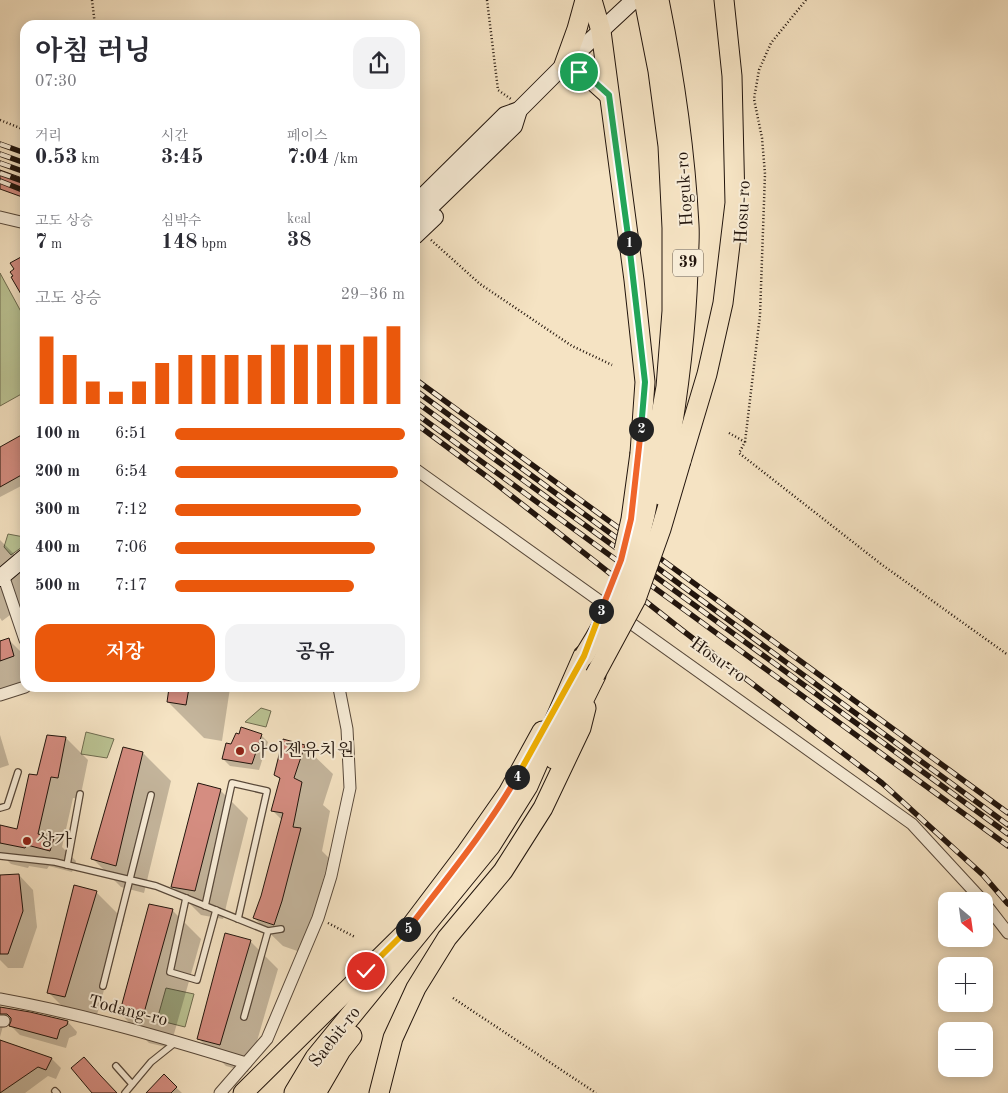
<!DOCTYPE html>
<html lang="ko">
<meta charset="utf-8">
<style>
body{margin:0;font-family:"Old Standard TT","Noto Serif KR",serif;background:#f2f2f3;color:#2b2b33;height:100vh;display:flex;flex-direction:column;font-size:19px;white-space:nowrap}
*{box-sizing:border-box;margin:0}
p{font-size:16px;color:#7c7c81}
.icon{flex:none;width:28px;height:28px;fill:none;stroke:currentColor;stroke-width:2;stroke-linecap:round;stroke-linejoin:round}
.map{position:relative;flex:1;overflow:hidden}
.side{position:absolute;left:20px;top:20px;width:400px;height:672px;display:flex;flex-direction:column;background:#fff;border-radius:15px;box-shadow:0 2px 12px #0003}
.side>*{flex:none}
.needle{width:32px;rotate:151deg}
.buttons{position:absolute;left:938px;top:892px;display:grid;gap:10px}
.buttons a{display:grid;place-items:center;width:55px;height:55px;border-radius:10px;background:#fff;box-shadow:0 2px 12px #0003;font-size:25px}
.pin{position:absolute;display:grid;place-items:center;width:42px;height:42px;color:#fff;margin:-21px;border:2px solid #fff;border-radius:50%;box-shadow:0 1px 5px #0007}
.km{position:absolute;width:25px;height:25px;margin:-12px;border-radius:50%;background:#222;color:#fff;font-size:14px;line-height:25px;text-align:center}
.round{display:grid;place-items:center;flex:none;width:52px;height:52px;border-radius:15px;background:#f2f2f3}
.headline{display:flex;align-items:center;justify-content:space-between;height:85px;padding:0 15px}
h1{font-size:28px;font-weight:700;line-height:38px}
.stats{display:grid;grid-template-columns:repeat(3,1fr);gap:8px;height:85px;padding:5px 15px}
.stats div{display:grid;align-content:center}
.stats b{font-size:21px;font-weight:700}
.stats small{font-size:14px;font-weight:400}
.stats p{font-size:14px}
.chart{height:140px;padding:10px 15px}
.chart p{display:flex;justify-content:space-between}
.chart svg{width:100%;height:90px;margin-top:5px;stroke:#ea580c;stroke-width:6}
.button{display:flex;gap:10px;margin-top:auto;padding:10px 15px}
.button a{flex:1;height:58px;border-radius:15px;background:#ea580c;color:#fff;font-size:20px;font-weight:700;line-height:58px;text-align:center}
.button a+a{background:#f2f2f3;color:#2b2b33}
ul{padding:0 15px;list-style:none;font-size:16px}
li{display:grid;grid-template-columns:80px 60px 1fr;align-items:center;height:38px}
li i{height:12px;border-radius:6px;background:#ea580c}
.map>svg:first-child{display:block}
.green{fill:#bbc494;stroke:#6e6c50}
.shadow{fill:#0003}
.building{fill:#d58d81;stroke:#22150d}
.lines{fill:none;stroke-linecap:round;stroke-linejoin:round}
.lane-casing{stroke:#57483a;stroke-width:8}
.street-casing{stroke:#57483a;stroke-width:13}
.secondary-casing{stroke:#22150d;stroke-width:18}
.primary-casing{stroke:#22150d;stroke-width:21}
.highway-casing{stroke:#22150d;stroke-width:23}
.path{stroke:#22150d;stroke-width:2.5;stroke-dasharray:1 2.5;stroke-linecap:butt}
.lane{stroke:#f8edd8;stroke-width:5.5}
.street{stroke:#f8edd8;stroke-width:11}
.secondary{stroke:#f8edd8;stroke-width:16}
.primary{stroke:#f5e3c3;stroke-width:19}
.highway{stroke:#f5e3c3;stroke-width:21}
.rail-casing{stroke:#22150d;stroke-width:5.5}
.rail{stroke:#f8edd8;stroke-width:4;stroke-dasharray:11;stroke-linecap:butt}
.primary-bridge-casing{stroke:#22150d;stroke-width:21;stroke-linecap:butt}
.primary-bridge{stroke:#f5e3c3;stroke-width:19}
.split-1-casing{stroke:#fff;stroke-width:10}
.split-2-casing{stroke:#fff;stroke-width:10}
.split-3-casing{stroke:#fff;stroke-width:10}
.split-4-casing{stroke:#fff;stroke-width:10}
.split-5-casing{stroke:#fff;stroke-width:10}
.split-6-casing{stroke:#fff;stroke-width:10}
.split-1{stroke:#22a559;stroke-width:6}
.split-2{stroke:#22a559;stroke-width:6}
.split-3{stroke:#f0652b;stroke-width:6}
.split-4{stroke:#f5b400;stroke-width:6}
.split-5{stroke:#f0652b;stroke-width:6}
.split-6{stroke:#f5b400;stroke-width:6}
.poi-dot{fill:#8f2418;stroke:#f8edd8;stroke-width:2}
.labels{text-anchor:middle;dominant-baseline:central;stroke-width:4;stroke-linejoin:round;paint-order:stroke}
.shield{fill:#f8edd8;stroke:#62564a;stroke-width:1}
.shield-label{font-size:16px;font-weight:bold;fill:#22150d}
.street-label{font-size:18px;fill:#22150d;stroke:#f8edd8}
.poi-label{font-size:18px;fill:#22150d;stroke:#f8edd8;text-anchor:start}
</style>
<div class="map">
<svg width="1008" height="1093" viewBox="0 0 1008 1093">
<rect width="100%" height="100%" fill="#f5e3c3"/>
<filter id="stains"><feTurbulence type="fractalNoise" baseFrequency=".004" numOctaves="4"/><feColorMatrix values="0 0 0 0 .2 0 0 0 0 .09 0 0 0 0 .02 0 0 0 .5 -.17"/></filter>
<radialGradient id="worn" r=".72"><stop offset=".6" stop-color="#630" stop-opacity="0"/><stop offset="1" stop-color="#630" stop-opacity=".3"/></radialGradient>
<!-- green -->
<g class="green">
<path d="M0 273 25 319V392L0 406Z"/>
<path d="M8 534 24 537 22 547 11 555 4 547Z"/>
<path d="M261 708 271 711 266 727 245 722Z"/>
<path d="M86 732 114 739 107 758 81 754Z"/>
<path d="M166 988 194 994 185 1027 157 1020Z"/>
</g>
<!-- shadow -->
<g class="shadow">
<path d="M25 434V484L0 497V448Z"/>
<path d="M0 540 25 565V604L2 621 0 618Z"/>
<path d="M8 639 25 656V688H32L0 697V642Z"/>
<path d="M170 688H230L222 741 204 738 168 702Z"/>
<path d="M0 735 9 765 0 768Z"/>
<path d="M261 735 268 742 259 770 230 766 223 759 232 745Z"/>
<path d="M48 736 66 738 88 760 80 799 73 798 62 847 76 861 72 872 49 866 47 869 29 866 28 868 11 864 0 853V826L18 830 38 776Z"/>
<path d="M304 746 333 774 323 805 330 811 322 851 329 858 303 953 283 946 254 918 262 896 283 821 273 811 281 780 275 775Z"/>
<path d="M124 748 143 753 171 781 144 893 121 887 93 859Z"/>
<path d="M220 790 248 818 223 919 201 915 172 886Z"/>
<path d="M19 875 33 890 37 927 23 968H8L0 960V876Z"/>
<path d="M96 892 124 920 94 1025 76 1020 48 992Z"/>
<path d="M172 910 201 939 170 1048 149 1043 121 1014Z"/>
<path d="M250 941 278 969 248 1072 226 1066 198 1038Z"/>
<path d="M0 1008 68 1022 77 1032 76 1035 69 1038 66 1048 20 1035 11 1026 12 1023H10L3 1026 0 1037Z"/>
<path d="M0 1042 52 1059 61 1068 56 1079 48 1076 25 1093H0Z"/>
<path d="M164 1076 182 1093H148Z"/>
</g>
<!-- building -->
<g class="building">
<path d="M0 170 25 179V198L0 189Z"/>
<path d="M21 257 25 263V301L11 277 13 276 10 272 14 269 10 263Z"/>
<path d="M25 433V473L0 487V447Z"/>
<path d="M9 638 14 656 0 661V641Z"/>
<path d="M169 688H189L186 705 167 702Z"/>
<path d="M241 727 262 734 252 764 222 759 226 743 231 744 236 733 239 734Z"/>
<path d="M47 735 66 737 58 778 51 777 38 834 54 838 50 851 27 845 25 848 0 843V825L17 829 29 774 37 775Z"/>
<path d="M283 739 305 745 294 778 302 782 293 827 301 828 282 901 274 925 253 918 261 896 283 813 271 811 280 778 274 775Z"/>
<path d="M123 747 143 752 116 866 91 859Z"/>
<path d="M198 783 221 789 195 891 171 887Z"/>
<path d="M19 874 23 911 8 954H0V875Z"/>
<path d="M74 885 97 891 65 997 47 993Z"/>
<path d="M149 904 173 909 142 1020 119 1015Z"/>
<path d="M225 933 251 940 220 1045 197 1039Z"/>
<path d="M0 1007 30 1012 68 1021 67 1025 60 1029 57 1039 9 1026 11 1021V1018L7 1014H0Z"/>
<path d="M0 1040 52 1058 46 1070 38 1067 0 1093Z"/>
<path d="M84 1057 100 1075 117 1093H92L71 1068Z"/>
<path d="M164 1074 177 1087 171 1093H146Z"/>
</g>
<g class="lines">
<!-- lane casing -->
<g class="lane-casing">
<g id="lane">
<path d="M0 808 7 806 18 772"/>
<path d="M0 856 55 862 156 886 268 931"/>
<path d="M67 865 80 794"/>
<path d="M186 898 170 972 197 980 216 910"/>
<path d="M205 906 232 783 267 791 238 919"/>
<path d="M103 986 151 795"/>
<path d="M244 1017 268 931 281 929"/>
<path d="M116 1066 132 1084"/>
<path d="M55 1091 57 1093"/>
<path d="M125 1093 151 1062 176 1042"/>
</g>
</g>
<!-- street casing -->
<g class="street-casing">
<g id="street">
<path d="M0 217 25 223"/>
<path d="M415 469 912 824 983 901"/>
<path d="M3 575 25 640"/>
<path d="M0 695 25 687"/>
<path d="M984 902 1008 933"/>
<path d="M0 999C83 1014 165 1038 246 1063"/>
<path d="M0 1021H4"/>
<path d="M220 1093 267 1039 318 918 331 876 350 788 347 729 339 688"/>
</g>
</g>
<!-- secondary casing -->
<g class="secondary-casing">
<g id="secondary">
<path d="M415 204 505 115 519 110"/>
<path d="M415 222 514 126 519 110 564 65 634 0"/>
<path d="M415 236 435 217"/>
<path d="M0 578 25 557"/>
</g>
</g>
<!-- primary casing -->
<g class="primary-casing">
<g id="primary">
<path d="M585 0 577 29 564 65 589 77 609 95"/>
<path d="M592 0 601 31 634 280 645 382 640 453"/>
<path d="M644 0 658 71 668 146 672 228V311L666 387 653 458"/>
<path d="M659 0C674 74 685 149 689 225 690 240 688 256 688 271 686 334 678 396 667 459"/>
<path d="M681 461 707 374 723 303 735 203 732 76 724 0"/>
<path d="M243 1093 407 931 466 853 508 793 542 731"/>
<path d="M379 1093 393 1038 416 988 447 938 503 871 543 808 581 728 586 708"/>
</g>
</g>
<!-- highway casing -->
<g class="highway-casing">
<g id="highway">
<path d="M554 758 595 675"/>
<path d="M295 1093 316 1058 490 845 527 786 584 656"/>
<path d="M315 1093 340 1050 351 1036"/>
</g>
</g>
<!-- path -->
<g class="path">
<path d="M92 0 95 25"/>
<path d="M487 0 498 90 511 99"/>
<path d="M806 0 771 43 759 70 754 99 762 138 765 174 760 315 745 442 739 453 881 564 1008 655"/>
<path d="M0 120 25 130"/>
<path d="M431 240 480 284 572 346 612 365"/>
<path d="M729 433 745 442"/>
<path d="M328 923 355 937"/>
<path d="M453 998 596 1093"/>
</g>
<!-- lane -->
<use href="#lane" class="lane"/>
<!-- street -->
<use href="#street" class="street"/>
<!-- secondary -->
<use href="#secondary" class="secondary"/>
<!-- primary -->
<use href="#primary" class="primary"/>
<!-- highway -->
<use href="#highway" class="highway"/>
<!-- rail casing -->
<g class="rail-casing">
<g id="rail">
<path d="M0 144 25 153"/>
<path d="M0 154 25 163"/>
<path d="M0 163 25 172"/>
<path d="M0 173 25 182"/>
<path d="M0 181 25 191"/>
<path d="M415 379 1008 813"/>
<path d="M415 390 1008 825"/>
<path d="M415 401 1008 834"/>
<path d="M415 413 1008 846"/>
<path d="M415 423 490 479 682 630 882 783 983 875 1008 904"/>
</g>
</g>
<!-- rail -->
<use href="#rail" class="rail"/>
<!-- primary-bridge casing -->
<g class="primary-bridge-casing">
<g id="primary-bridge">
<path d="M660 495 667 459"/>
<path d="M624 550 631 519 640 453"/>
<path d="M584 656C610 614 632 572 643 523 649 502 650 480 653 458"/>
<path d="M595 675 636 599 661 529 681 461"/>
</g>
</g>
<!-- primary-bridge -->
<use href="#primary-bridge" class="primary-bridge"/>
</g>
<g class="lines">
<!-- split-1 casing -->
<g class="split-1-casing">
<path id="split-1" d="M579 72 589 77 609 95 629 243"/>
</g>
<!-- split-2 casing -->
<g class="split-2-casing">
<path id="split-2" d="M629 243 645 382 641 429"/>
</g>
<!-- split-3 casing -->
<g class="split-3-casing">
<path id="split-3" d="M601 611 621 560 631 519 641 429"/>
</g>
<!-- split-4 casing -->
<g class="split-4-casing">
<path id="split-4" d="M517 777 584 656 601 611"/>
</g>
<!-- split-5 casing -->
<g class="split-5-casing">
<path id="split-5" d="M408 929C445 880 486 831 517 777"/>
</g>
<!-- split-6 casing -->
<g class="split-6-casing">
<path id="split-6" d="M366 971 408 929"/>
</g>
<!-- split-1 -->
<use href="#split-1" class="split-1"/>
<!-- split-2 -->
<use href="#split-2" class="split-2"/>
<!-- split-3 -->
<use href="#split-3" class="split-3"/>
<!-- split-4 -->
<use href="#split-4" class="split-4"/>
<!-- split-5 -->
<use href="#split-5" class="split-5"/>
<!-- split-6 -->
<use href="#split-6" class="split-6"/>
</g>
<!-- markers -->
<g class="poi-dot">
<circle cx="240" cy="751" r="5"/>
<circle cx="27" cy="841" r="5"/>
</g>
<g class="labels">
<!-- shield labels -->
<rect class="shield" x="673" y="249.5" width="30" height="27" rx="4"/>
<g class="shield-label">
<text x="688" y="263">39</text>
</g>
<!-- street labels -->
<g class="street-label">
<text transform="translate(685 189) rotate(-94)">Hoguk-ro</text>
<text transform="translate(743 212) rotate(-87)">Hosu-ro</text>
<text transform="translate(718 660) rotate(36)">Hosu-ro</text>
<text transform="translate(128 1011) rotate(14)">Todang-ro</text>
<text transform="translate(335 1037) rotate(-52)">Saebit-ro</text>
</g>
<!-- poi labels -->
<g class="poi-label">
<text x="250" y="751">아이젠유치원</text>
<text x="37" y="841">상가</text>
</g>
</g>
<rect width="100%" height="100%" filter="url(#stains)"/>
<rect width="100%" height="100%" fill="url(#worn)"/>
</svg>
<div class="buttons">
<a><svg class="needle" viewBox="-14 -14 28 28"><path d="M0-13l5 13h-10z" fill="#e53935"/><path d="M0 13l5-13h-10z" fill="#7c7c81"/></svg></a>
<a>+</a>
<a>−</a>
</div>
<div class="pin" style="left:579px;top:72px;background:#1e9e55"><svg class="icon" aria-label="arrive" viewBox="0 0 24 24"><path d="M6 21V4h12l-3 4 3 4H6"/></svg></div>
<div class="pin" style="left:366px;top:971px;background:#d93025"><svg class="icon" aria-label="check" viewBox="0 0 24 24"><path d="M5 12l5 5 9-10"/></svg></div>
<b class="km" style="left:629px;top:243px">1</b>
<b class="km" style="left:641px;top:429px">2</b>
<b class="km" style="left:601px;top:611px">3</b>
<b class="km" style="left:517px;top:777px">4</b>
<b class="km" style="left:408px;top:929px">5</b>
<section class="side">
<div class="headline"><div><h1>아침 러닝</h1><p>07:30</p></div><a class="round"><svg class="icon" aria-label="share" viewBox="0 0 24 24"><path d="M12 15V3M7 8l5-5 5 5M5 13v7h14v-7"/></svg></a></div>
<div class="stats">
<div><p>거리</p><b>0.53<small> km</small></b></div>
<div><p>시간</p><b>3:45</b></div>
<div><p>페이스</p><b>7:04<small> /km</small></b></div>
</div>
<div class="stats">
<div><p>고도 상승</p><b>7<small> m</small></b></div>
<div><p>심박수</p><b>148<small> bpm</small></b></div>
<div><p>kcal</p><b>38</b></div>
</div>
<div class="chart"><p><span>고도 상승</span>29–36 m</p>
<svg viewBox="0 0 160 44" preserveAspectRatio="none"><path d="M5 44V11M15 44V20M25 44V33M35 44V38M45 44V33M55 44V24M65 44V20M75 44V20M85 44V20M95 44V20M105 44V15M115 44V15M125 44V15M135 44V15M145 44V11M155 44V6"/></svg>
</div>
<ul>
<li><b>100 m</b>6:51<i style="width:100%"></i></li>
<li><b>200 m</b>6:54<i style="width:97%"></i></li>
<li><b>300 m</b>7:12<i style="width:81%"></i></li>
<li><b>400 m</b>7:06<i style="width:87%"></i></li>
<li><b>500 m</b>7:17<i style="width:78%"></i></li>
</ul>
<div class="button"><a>저장</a><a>공유</a></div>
</section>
</div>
